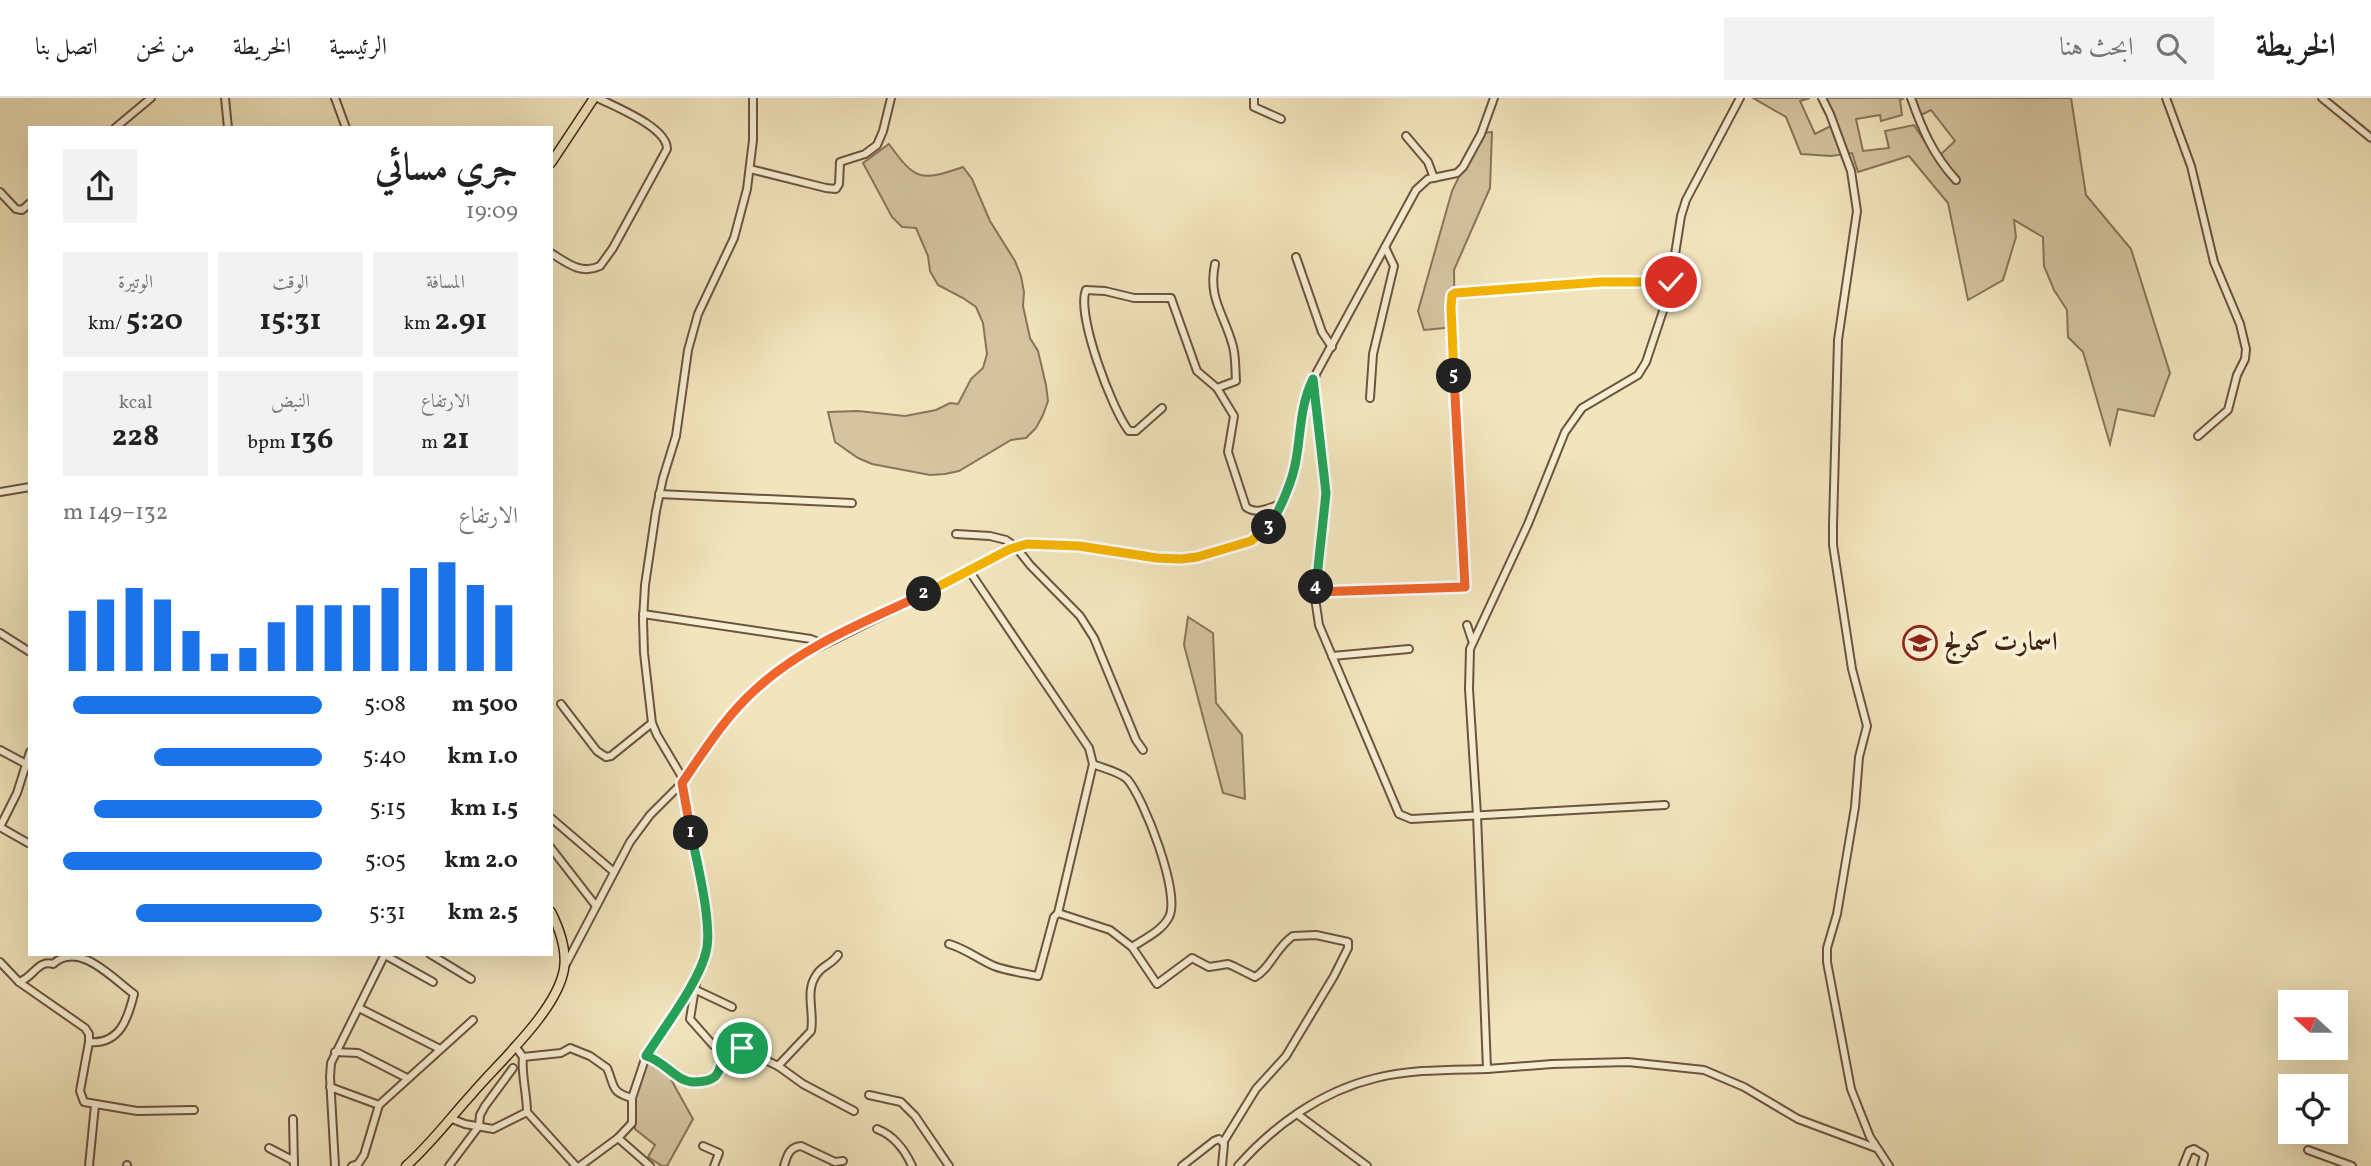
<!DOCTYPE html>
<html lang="ar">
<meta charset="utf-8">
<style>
body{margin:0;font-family:Vollkorn,Amiri,serif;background:#f2f2f2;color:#222;direction:rtl;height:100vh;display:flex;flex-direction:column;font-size:26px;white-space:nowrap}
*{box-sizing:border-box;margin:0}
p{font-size:23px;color:#767676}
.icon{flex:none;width:38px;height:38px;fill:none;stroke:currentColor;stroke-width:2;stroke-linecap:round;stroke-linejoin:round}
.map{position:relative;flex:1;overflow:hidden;direction:ltr}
.sheet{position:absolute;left:28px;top:28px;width:525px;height:830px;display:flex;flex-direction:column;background:#fff;border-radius:0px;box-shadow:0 7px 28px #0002;direction:rtl}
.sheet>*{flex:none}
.needle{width:46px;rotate:291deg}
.controls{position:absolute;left:2278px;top:892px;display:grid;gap:14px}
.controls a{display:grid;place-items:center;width:70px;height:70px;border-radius:0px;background:#fff;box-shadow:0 7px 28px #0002;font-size:35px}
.pin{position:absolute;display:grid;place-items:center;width:60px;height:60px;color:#fff;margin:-30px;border:4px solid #fff;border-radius:50%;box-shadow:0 2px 7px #0007}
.km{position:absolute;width:35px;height:35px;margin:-18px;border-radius:50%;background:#222;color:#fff;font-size:19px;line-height:35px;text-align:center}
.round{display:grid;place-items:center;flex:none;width:74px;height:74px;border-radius:0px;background:#f2f2f2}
.overview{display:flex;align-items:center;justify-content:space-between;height:119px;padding:0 35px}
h1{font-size:38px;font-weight:700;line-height:52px}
.metrics{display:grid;grid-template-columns:repeat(3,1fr);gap:10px;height:119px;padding:7px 35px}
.metrics div{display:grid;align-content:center;border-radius:0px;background:#f2f2f2;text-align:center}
.metrics b{font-size:30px;font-weight:700}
.metrics small{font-size:19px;font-weight:400}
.metrics p{font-size:19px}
.chart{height:196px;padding:14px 35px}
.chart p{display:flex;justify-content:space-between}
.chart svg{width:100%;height:126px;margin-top:7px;stroke:#1a73e8;stroke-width:6}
ul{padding:0 35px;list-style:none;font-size:23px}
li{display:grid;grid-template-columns:112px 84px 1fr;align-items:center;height:52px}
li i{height:18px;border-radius:9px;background:#1a73e8}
header{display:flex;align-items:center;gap:42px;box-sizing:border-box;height:98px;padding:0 35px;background:#fff;border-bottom:2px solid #e0e0e0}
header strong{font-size:33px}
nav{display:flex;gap:38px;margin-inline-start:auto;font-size:24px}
.search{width:490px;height:63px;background:#f2f2f2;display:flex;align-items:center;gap:18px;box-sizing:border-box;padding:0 24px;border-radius:0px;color:#767676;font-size:26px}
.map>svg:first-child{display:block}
.green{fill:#d4c4a0;stroke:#8a7459;stroke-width:2}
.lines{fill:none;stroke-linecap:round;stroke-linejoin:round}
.minor-casing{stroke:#6c543d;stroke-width:10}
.major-casing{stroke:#402412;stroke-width:11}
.minor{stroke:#f7eed4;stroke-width:6}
.major{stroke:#f2e5bd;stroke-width:8}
.split-1-casing{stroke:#fff;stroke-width:14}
.split-2-casing{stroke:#fff;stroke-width:14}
.split-3-casing{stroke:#fff;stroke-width:14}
.split-4-casing{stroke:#fff;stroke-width:14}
.split-5-casing{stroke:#fff;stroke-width:14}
.split-6-casing{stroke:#fff;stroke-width:14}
.split-1{stroke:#22a559;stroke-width:9}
.split-2{stroke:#f0652b;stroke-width:9}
.split-3{stroke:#f5b400;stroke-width:9}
.split-4{stroke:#22a559;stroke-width:9}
.split-5{stroke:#f0652b;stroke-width:9}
.split-6{stroke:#f5b400;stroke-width:9}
.labels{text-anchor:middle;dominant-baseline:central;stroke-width:7;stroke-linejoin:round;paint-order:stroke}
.poi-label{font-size:26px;font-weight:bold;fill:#402412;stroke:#f7eed4;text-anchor:start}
</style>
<header>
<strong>الخريطة</strong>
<div class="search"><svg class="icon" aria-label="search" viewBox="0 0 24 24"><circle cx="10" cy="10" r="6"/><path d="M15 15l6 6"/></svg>ابحث هنا</div>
<nav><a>الرئيسية</a><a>الخريطة</a><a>من نحن</a><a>اتصل بنا</a></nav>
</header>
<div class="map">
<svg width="2371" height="1068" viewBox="0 0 2371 1068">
<rect width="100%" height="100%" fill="#f2e5bd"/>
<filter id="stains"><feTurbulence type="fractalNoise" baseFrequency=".00286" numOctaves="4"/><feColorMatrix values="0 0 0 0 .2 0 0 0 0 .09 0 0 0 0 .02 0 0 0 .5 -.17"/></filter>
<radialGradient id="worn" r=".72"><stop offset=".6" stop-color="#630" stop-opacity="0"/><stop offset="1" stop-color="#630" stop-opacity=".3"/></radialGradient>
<!-- green -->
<g class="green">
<path d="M1753 0H1810L1800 3 1815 36 1837 25 1825 0H1904L1900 2 1902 17 1881 23 1880 17 1856 21 1863 53 1889 50 1885 33 1914 27 1936 61 1955 43 1931 12 1919 18 1912 0H2071L2086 97 2131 151 2170 275 2154 318 2118 311 2110 346 2083 254 2068 239 2067 212 2054 192 2044 168 2043 139 2014 122 2016 139 2003 182 1968 202 1948 105 1909 58 1858 74 1852 55 1831 58 1801 56 1786 19Z"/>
<path d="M1492 34 1490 90 1454 172 1455 229 1424 232 1418 213 1452 93 1480 35Z"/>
<path d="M889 46C915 82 920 84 963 69L972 81 990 123 1015 163 1021 178 1024 194 1023 208 1030 240 1038 253 1046 287 1048 303 1043 317 1036 330 1026 340 1011 342 959 373 945 376 930 377 872 366 858 360 835 344 828 314 858 313 905 318 936 312 950 305 958 306 971 281 983 270 987 256 983 225 976 209 963 200 938 187 930 173 928 158 916 130 902 129 892 119 863 65Z"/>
<path d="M1188 519 1213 535 1216 605 1242 637 1245 701 1223 695 1184 547Z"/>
<path d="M647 961 663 967 693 1021 667 1068H662L648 1059 655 1047 635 1031 634 1002Z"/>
</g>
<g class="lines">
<!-- minor casing -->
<g class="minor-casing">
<g id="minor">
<path d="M225 0 228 30"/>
<path d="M335 0 346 30"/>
<path d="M1254 0V9L1281 21"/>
<path d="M1740 0 1686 102 1681 118 1669 195 1646 264 1638 277 1582 310 1565 334 1528 426 1470 551 1469 591 1477 717 1487 971 1552 966 1628 964 1704 972 1744 989 1798 1021 1876 1050"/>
<path d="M1822 0 1830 16 1851 73 1857 113 1838 242 1833 427V447L1852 571 1867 628 1859 659 1855 709 1837 816 1827 850V864L1851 991 1870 1039 1889 1068"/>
<path d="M1911 0C1922 31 1933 57 1956 82"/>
<path d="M2166 0 2191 68 2214 164 2240 226 2246 251 2245 261 2237 277 2228 312 2198 338"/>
<path d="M2322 0 2371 40"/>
<path d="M115 30 151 0"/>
<path d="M1406 38 1428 64 1434 80"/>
<path d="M750 71 826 90 836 91 839 86 840 64 865 56 877 47 883 33 891 0"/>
<path d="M0 94 16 111 22 112 30 105"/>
<path d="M551 155C567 165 581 177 600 168L613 150 667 51C667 29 615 9 598 0"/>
<path d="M1296 159 1322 234 1332 249"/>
<path d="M1215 166C1208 200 1223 214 1232 245 1236 256 1235 270 1236 283L1217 290"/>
<path d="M1314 283 1326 395 1315 500 1319 527 1399 716 1411 721 1665 707"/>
<path d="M1370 300 1373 256 1394 168 1385 149"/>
<path d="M1162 310 1136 333H1129C1112 312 1076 216 1086 192L1105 193 1134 200H1171L1197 273 1217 290 1234 318 1228 354 1246 409C1256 417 1269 410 1280 406"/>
<path d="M0 394 30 389"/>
<path d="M659 396 852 405"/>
<path d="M956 436 990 438 1006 442 1016 449 1030 467 1080 518 1094 540 1136 642 1143 652"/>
<path d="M1315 494 1465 489 1451 209 1452 197 1463 194 1600 184H1671"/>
<path d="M643 516 811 541 823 546"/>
<path d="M1467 527 1472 542"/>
<path d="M0 535 30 554"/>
<path d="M1332 558 1409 551"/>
<path d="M561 606 597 653 606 659 611 658 652 625"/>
<path d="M0 652 26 666"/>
<path d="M1093 666C1102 670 1120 674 1127 681 1144 700 1181 796 1169 819 1162 833 1144 841 1132 849"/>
<path d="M551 720 614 774"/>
<path d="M0 729 17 695 30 654"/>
<path d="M0 729 28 745"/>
<path d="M551 750 596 808"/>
<path d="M1058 815 1110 832 1132 849 1157 886 1192 860 1209 869 1228 866 1233 868 1255 879C1270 871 1277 848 1293 838L1316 837 1348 844V850L1334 878 1286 958 1256 991 1224 1043"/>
<path d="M949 846C966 851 978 861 994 868 1007 873 1023 875 1038 878L1054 819 1058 815 1093 666 1089 650 970 474"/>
<path d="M383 856 433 884"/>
<path d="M430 856 471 881"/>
<path d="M0 864 19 884 85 930 89 936V944L80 993 84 1004 137 1013 194 1012"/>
<path d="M566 866 630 744 650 717 682 685 725 624 757 589 807 555 970 474 1010 451 1033 445 1054 446 1173 461 1197 459 1251 443 1264 434 1277 416 1293 377 1304 306 1317 274 1416 92 1428 81 1457 75 1463 69 1481 36 1494 0"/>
<path d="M697 878 690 921 713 947"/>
<path d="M19 884C33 880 38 861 53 866 79 842 113 881 134 896 128 920 120 947 89 944"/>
<path d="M696 892 732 909"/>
<path d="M359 910 440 951"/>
<path d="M515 948 523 959C521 975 527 996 527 1014L576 1068"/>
<path d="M335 954 358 955 407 980"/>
<path d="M646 958 660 963 685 983 706 984 717 977 729 951 738 949 778 968 803 986 854 1013"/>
<path d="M523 959 561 955 570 950 590 958 607 970C615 988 610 994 632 1000"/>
<path d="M778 968 811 933C815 915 804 893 817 876 822 868 832 866 838 857"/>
<path d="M330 989 379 1007"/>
<path d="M869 997 901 1004 915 1018 949 1068"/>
<path d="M1297 1016 1367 1068"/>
<path d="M293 1021 294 1068"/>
<path d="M452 1021 465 1026 493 1031 527 1014"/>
<path d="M877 1031C893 1037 905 1052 912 1068"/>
<path d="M618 1040 650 1068"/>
<path d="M703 1048 719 1055 714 1068"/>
<path d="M269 1050 294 1063"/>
<path d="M2308 1052 2352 1068"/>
<path d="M89 1068 95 1007"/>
<path d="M127 1068V1067"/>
<path d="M335 1068 330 979 331 965 385 856"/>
<path d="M352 1068 358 1066 364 1057 379 1007 473 922"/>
<path d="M449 1068 479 1028 480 1017 485 1008 513 970"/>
<path d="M580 1068 618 1040 632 1025V1000L646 958 699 874 708 848 705 811 682 679 657 637 652 625 644 555 643 522 645 487 656 413 663 380 676 338 688 252 698 216 734 140 747 91 753 42V0"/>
<path d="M784 1068C787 1058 789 1049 801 1048L835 1064 843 1063"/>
<path d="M1182 1068 1214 1043 1219 1041 1224 1046 1222 1068"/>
<path d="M1238 1068C1274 1027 1322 993 1376 980 1412 971 1451 972 1487 971"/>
<path d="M2183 1068 2189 1053 2194 1051 2204 1057 2201 1068"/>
</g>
</g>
<!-- major casing -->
<g class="major-casing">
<g id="major">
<path d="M551 65 594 0"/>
<path d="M406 1068C431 1046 450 1020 472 996 499 964 557 913 564 871 567 851 560 832 551 814"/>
</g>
</g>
<!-- minor -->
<use href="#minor" class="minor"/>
<!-- major -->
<use href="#major" class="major"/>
</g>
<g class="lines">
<!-- split-1 casing -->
<g class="split-1-casing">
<path id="split-1" d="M691 735C697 764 713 828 706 854 699 884 663 931 646 958 665 963 676 984 694 984 732 984 711 960 735 948L742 950"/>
</g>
<!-- split-2 casing -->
<g class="split-2-casing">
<path id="split-2" d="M691 735 682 685C704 653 725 619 755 592 802 548 867 523 924 496"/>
</g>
<!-- split-3 casing -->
<g class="split-3-casing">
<path id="split-3" d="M924 496 1010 451 1027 446 1079 448 1157 460 1181 461 1197 459 1251 443 1269 429"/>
</g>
<!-- split-4 casing -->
<g class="split-4-casing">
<path id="split-4" d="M1269 429C1280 412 1293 382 1296 362 1301 335 1300 307 1313 281L1326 395 1316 489"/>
</g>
<!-- split-5 casing -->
<g class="split-5-casing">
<path id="split-5" d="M1316 489 1315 494 1465 489 1454 278"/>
</g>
<!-- split-6 casing -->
<g class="split-6-casing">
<path id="split-6" d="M1454 278 1451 209 1452 197 1455 195 1600 184H1671"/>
</g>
<!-- split-1 -->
<use href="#split-1" class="split-1"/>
<!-- split-2 -->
<use href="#split-2" class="split-2"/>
<!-- split-3 -->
<use href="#split-3" class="split-3"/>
<!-- split-4 -->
<use href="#split-4" class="split-4"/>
<!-- split-5 -->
<use href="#split-5" class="split-5"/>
<!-- split-6 -->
<use href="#split-6" class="split-6"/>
</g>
<!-- icons -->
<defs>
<g id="school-ring" transform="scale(1.75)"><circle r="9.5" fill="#f7eed4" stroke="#8f2418" stroke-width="1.5"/><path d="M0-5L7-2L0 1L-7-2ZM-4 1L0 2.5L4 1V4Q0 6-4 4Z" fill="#8f2418"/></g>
</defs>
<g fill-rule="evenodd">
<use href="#school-ring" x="1920" y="545"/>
</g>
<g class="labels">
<!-- poi labels -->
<g class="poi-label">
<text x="1944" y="545">اسمارت كولج</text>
</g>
</g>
<rect width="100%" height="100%" filter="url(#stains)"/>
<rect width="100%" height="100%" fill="url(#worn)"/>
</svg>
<div class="controls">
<a><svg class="needle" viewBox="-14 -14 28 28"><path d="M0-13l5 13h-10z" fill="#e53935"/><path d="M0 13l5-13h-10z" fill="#767676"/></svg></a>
<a><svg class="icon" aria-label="locate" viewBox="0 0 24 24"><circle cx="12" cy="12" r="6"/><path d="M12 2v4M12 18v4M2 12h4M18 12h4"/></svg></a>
</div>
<div class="pin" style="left:742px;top:950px;background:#1e9e55"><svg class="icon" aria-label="arrive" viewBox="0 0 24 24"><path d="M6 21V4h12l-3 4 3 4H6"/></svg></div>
<div class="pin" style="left:1671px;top:184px;background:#d93025"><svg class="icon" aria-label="check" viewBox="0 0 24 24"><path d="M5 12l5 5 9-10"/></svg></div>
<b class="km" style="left:691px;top:735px">1</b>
<b class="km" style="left:924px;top:496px">2</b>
<b class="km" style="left:1269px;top:429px">3</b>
<b class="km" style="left:1316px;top:489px">4</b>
<b class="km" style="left:1454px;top:278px">5</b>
<section class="sheet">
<div class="overview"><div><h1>جري مسائي</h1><p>19:09</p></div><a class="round"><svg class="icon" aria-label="share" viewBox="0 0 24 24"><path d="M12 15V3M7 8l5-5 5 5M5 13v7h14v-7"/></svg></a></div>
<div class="metrics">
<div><p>المسافة</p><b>2.91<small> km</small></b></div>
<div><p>الوقت</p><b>15:31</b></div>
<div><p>الوتيرة</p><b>5:20<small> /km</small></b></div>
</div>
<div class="metrics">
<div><p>الارتفاع</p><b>21<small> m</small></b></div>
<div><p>النبض</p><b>136<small> bpm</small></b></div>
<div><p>kcal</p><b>228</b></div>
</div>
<div class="chart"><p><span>الارتفاع</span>132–149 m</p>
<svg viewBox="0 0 160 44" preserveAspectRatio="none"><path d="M5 44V23M15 44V19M25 44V15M35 44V19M45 44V30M55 44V38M65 44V36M75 44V27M85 44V21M95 44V21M105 44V21M115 44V15M125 44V8M135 44V6M145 44V14M155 44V21"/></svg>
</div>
<ul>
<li><b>500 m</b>5:08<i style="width:96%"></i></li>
<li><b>1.0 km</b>5:40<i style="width:65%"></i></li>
<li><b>1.5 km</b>5:15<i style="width:88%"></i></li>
<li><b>2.0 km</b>5:05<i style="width:100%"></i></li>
<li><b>2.5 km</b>5:31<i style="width:72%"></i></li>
</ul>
</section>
</div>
